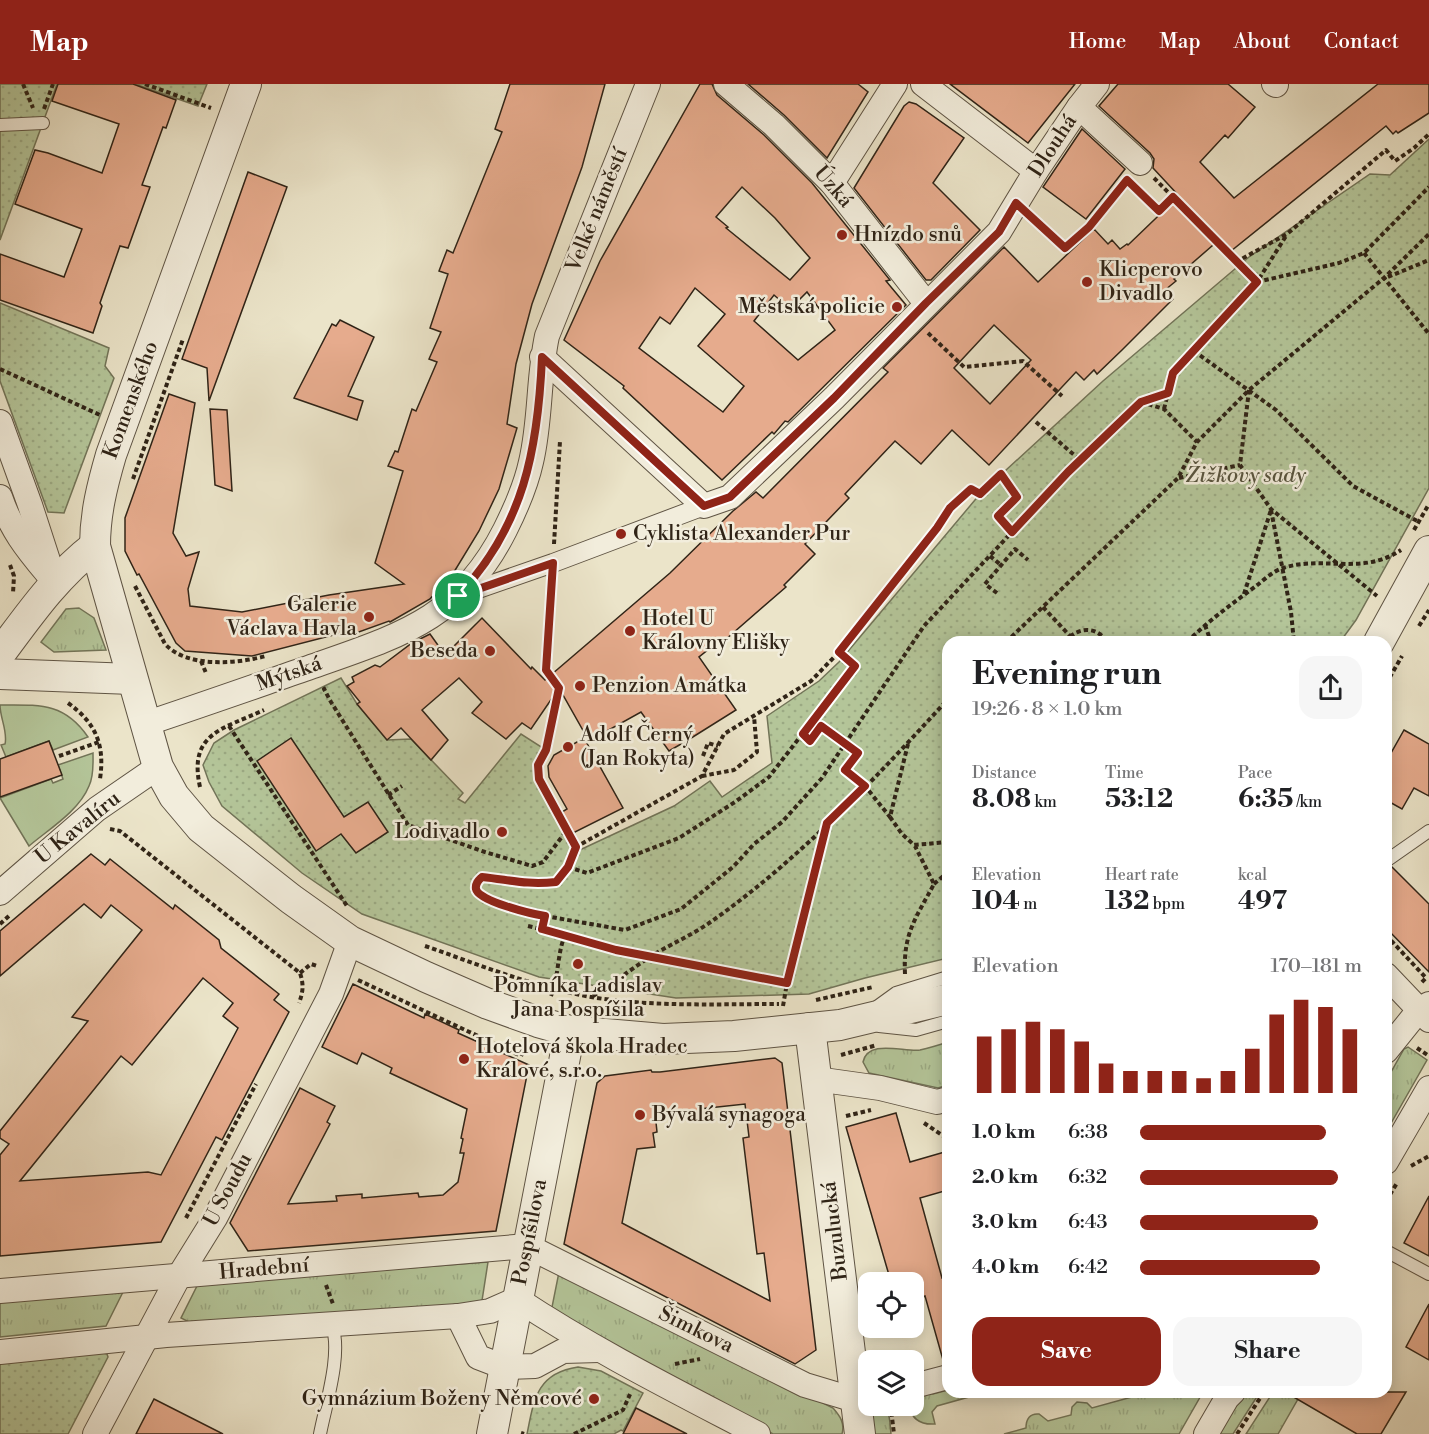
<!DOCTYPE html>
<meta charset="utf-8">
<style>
body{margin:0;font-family:"Libre Bodoni",serif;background:#f6f6f6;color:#202124;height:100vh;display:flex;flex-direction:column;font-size:22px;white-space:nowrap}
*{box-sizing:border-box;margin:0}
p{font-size:20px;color:#757577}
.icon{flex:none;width:33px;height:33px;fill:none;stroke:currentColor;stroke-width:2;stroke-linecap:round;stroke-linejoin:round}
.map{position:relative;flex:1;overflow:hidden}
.side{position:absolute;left:942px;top:552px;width:450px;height:762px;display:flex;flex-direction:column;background:#fff;border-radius:18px;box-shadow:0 3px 15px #0003}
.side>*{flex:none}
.tools{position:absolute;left:858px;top:1188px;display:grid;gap:12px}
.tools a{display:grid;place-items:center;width:66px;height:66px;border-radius:12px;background:#fff;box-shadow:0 3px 15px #0003;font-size:30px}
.pin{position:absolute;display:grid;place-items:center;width:51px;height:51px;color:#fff;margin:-26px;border:3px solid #fff;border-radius:50%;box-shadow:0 2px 6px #0007}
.round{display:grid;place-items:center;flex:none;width:63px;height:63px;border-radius:18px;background:#f6f6f6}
.overview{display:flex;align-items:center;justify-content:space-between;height:102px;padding:0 30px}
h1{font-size:33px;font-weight:800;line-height:45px}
.figures{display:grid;grid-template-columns:repeat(3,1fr);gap:9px;height:102px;padding:6px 30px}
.figures div{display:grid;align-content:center}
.figures b{font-size:26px;font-weight:800}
.figures small{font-size:16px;font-weight:400}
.figures p{font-size:16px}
.chart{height:168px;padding:12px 30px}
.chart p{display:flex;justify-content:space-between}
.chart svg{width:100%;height:108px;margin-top:6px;stroke:#8f2418;stroke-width:6}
.primary-button{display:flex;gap:12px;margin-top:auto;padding:12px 30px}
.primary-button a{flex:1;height:69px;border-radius:18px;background:#8f2418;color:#fff;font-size:24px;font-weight:800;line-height:69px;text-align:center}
.primary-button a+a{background:#f6f6f6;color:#202124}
ul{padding:0 30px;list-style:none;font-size:20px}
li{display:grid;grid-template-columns:96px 72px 1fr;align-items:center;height:45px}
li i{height:15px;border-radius:8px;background:#8f2418}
header{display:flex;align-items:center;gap:36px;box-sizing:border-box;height:84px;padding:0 30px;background:#8f2418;color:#fff}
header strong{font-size:28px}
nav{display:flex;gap:33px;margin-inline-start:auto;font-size:21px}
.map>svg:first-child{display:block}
.grass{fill:url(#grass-tufts);stroke:#727458;stroke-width:1.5}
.park{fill:url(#park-dots);stroke:#727458;stroke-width:1.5}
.garden{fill:#b4c599;stroke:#727458;stroke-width:1.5}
.building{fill:#e6ab8d;stroke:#302417;stroke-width:1.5;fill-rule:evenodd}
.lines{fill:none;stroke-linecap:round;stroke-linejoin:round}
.service-casing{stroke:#5f5444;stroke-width:14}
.pedestrian-casing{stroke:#5f5444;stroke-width:20}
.minor-casing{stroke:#5f5444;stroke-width:26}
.tertiary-casing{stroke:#5f5444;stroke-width:32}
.path{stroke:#302417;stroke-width:4;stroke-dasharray:4.5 3;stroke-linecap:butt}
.service{stroke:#f2eddc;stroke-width:12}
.pedestrian{stroke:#f2eddc;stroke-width:18}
.minor{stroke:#f2eddc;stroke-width:24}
.tertiary{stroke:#f2eddc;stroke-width:30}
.route-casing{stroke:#fff;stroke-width:12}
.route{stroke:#8f2418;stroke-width:8}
.poi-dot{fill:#8f2418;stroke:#f2eddc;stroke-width:2}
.labels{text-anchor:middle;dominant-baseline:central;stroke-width:5;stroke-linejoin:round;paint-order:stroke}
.street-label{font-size:21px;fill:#302417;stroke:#f2eddc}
.poi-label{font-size:21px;fill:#302417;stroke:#f2eddc;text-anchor:start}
.park-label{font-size:21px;font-style:italic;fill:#58543e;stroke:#f2eddc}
</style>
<header>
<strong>Map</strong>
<nav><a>Home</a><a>Map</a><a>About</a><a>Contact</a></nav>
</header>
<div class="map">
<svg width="1429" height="1350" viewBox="0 0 1429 1350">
<defs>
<pattern id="grass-tufts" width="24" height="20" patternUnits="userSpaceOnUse" patternTransform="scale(1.5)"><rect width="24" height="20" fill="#b4c599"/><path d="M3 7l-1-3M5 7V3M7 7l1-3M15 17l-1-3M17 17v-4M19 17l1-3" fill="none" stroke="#9ba983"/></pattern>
<pattern id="park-dots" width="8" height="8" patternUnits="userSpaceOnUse" patternTransform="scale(1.5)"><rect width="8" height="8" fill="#b4c599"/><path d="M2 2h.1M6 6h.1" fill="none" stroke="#9ba983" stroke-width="1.8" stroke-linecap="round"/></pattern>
</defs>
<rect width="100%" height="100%" fill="#ebe4c9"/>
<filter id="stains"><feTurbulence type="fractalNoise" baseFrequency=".00333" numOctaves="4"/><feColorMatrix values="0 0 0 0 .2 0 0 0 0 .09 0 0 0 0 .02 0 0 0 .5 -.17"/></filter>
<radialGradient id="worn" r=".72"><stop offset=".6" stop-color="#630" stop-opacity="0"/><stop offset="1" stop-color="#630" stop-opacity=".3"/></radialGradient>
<!-- grass -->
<g class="grass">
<path d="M79 524 94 534 106 566 54 568 41 558 66 525Z"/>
<path d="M948 958V1001L938 1004 869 989 863 978C868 955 903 968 920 966 929 964 939 961 948 958Z"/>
<path d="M1408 963 1427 976 1386 1048V997L1404 965Z"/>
<path d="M488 1178 481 1223 193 1240 181 1234 198 1200Z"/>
<path d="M559 1188 833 1324C840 1332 845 1339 842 1350H773L551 1228Z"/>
<path d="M124 1206 106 1242 0 1253V1216Z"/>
<path d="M948 1306V1308H987L937 1322 932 1328 935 1340C921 1341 912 1336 909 1322H914V1308L920 1307 933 1310Z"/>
<path d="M1150 1308H1203L1179 1350H1004L1026 1344C1026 1335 1030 1329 1039 1330L1048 1337 1071 1331 1072 1323 1077 1318 1087 1319 1092 1324Z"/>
<path d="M1245 1308H1260L1233 1350H1216Z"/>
<path d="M1273 1308H1302L1278 1350H1246Z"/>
<path d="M872 1322C892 1322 889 1333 891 1350H870Z"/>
</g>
<!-- park -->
<g class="park">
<path d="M0 0H57L0 156Z"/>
<path d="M135 0H207L198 22Z"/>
<path d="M1429 55V404L1356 536 1340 558H948V874L865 894 809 910 676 914 539 893 362 830 302 789 222 722 209 698 203 681 214 659 234 646 341 594 357 620 387 656 411 655 463 709 458 715 465 719 521 650 546 666 538 681 539 695 576 763 569 771 674 722 710 697 722 713 772 679 767 632 819 597 839 578 980 410 1103 297 1249 173 1370 90 1390 91Z"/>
<path d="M0 219 109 264 105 282 114 294 64 429 48 428 0 297Z"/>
<path d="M97 1267 107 1270 108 1273 68 1350H0V1277Z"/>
<path d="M578 1283 601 1287 643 1309 623 1347 621 1346 614 1350H527C534 1315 537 1289 578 1283Z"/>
</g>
<!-- garden -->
<g class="garden">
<path d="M0 621C39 621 64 618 88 653L53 666 49 657 6 673 1 661 5 660C8 648 0 634 0 621Z"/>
<path d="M93 669C93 679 94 692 89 702 79 727 49 745 29 762L0 714 51 695 53 699 63 695 58 681Z"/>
</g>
<!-- building -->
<g class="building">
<path d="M58 0H133L176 16 166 44 163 43 142 101 150 103 128 164 120 162 100 219 102 222 93 249 0 216V170L64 193 82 145 15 120 35 66 48 69 102 89 119 40 52 17Z"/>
<path d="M510 0H605L582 83 532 220 516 280 507 340 517 344 499 405 479 447 454 488 430 515 390 538 389 537 356 549 349 547 252 572 185 567 176 559 139 490 137 491 125 467V434L169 310 195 319 173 449 186 472 199 468 188 505 190 522 242 528 329 511 404 500 375 479 403 387 388 382 395 367 398 368 412 325 416 327 437 278 429 275 441 248 430 244 448 190 439 187 447 166 453 169 502 48 495 45Z"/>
<path d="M700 0H712L717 11 764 51 812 99 890 196 886 197 906 221 788 338 785 337 774 350 772 348 722 396 623 304 624 302 564 256 600 177ZM742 103 775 134 810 174 790 196 726 144 728 143 716 133ZM695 204 725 230 698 262 744 302 723 328 639 264 660 233 670 240ZM807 208 835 246 798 276 754 237 774 211 790 225Z"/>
<path d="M748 0H858L868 8 827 74 784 31Z"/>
<path d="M950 0H1075L1028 59Z"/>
<path d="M1118 0H1228L1255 23 1228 54 1225 51 1200 78 1234 114 1378 0H1429V29L1398 49 1396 47 1393 50 1386 42 1231 167 1220 155 1174 195 1176 197 1165 206 1173 215 1122 266 1097 290 1094 286 1084 296 1076 288 989 381 952 346 921 380 895 357 845 410 849 414 805 460 815 470 784 501 786 503 725 556 723 554 699 573 736 626 688 656 669 667 641 628 589 657 559 604 531 645 522 639 506 655 472 629 482 618 459 594 422 626 448 656 431 676 401 644 387 656 357 620 360 618 347 602 354 598 352 593 375 581 380 583 412 559 430 550 445 571 482 534 531 585 532 583 545 596 670 489 733 427 756 408 763 414 888 288 883 284 1004 163 1038 198 1094 145 1108 160 1112 156 1120 165 1127 160 1128 161 1179 112 1153 84 1154 75 1150 69 1099 22ZM994 241 1031 276 990 320 954 284Z"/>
<path d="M909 18 916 20 964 54 933 99 980 146 931 196H926L854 104 904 22Z"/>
<path d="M1082 45 1125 85 1086 135 1043 103Z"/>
<path d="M248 88 287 103 209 317 207 284 182 275Z"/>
<path d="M340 236 374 253 348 312 363 317 357 336 294 314 332 240 336 242Z"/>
<path d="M210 325 227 326 232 407 215 401Z"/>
<path d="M1404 646 1429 660V712L1414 704 1402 725 1386 716V678Z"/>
<path d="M291 654 344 733 368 718 388 748 356 769 341 750 316 767 257 677Z"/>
<path d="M584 654 623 724 573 749 562 728 567 725 549 693 548 682 554 671Z"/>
<path d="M49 657 62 691 0 713V675Z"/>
<path d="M91 770 105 781 110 775 173 825 175 821 219 856 221 864 279 910 274 916 289 928 222 1056 216 1053 161 1158 0 1172V1071L9 1060 0 1054V1047L88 937 72 933 142 846 111 821 101 834 84 820 0 892V847ZM203 894 233 919 223 932 238 944 161 1091 148 1088 20 1097 121 972 132 981Z"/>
<path d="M1392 783 1429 820V888L1386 844V785Z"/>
<path d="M353 900 424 934 425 930 459 946 458 949 529 981 496 1147 248 1167 230 1139 300 1004 335 1022 327 1038 330 1040 288 1120 337 1117 336 1112 362 1110V1114L418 1109 419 1113 443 1111 458 1098 464 1069H460L463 1055 461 1054 467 1025 390 989 392 984 362 969 357 980 322 963Z"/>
<path d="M775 974 782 979 784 995 816 1266 795 1280 564 1160 597 999 605 992 651 986 652 988H660ZM745 1020 749 1053 743 1054 757 1170 764 1169 770 1217 622 1139 637 1065 655 1063 653 1049 657 1048 655 1029 681 1026 690 1036 699 1025Z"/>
<path d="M896 1029 910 1078 948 1067V1106L920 1114 942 1194 948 1192V1275L943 1276 925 1212 914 1216V1198H891L846 1043Z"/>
<path d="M1429 1112V1172L1404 1159Z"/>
<path d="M1429 1220V1276L1406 1263Z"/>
<path d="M1285 1308H1406L1381 1350H1357Z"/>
<path d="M154 1315 223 1350H136Z"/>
<path d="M636 1324 687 1350H623Z"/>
</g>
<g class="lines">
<!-- service casing -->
<g class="service-casing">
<g id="service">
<path d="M0 41 43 39"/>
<path d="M1386 777 1429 747"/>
<path d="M878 922 896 909 948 893"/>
<path d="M879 942 916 946 948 937"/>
<path d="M1386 1167 1429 1190"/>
<path d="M320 1350C326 1319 342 1270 332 1241"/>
</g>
</g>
<!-- pedestrian casing -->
<g class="pedestrian-casing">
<path id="pedestrian" d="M458 512 553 479 704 422"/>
</g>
<!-- minor casing -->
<g class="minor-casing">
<g id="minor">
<path d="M726 0 774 41 832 99 926 219"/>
<path d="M923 0 1036 87"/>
<path d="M1274 0 1276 1"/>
<path d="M1079 23 1140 79"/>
<path d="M832 99 895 0"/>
<path d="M542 273 704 422 730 413 834 314 999 148 1036 87 1079 23 1097 0"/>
<path d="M0 338 30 421 55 498"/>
<path d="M0 413C11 445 26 464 47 489"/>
<path d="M145 640C199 622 253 603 308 584 398 552 459 537 505 446 516 424 526 401 531 378 541 336 538 294 547 252L648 0"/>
<path d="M0 809 97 725 158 683"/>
<path d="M1386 891 1429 936"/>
<path d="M1386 967 1419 926 1429 920"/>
<path d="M816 995 880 1004 937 1018 948 1015"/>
<path d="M1386 1078 1429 1004"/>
<path d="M0 1207 527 1162 805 1301 855 1316 868 1313"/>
<path d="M458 1232 478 1273 504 1283 535 1282 563 1267 599 1266"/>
<path d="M0 1268 166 1251 458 1232 490 1227 517 1215C594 1266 676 1307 758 1350"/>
<path d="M914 1302 948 1293"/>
<path d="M95 1350 179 1192 215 1134 331 910 350 857"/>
<path d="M1206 1350 1227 1314 1233 1308"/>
</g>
</g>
<!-- tertiary casing -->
<g class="tertiary-casing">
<g id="tertiary">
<path d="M246 0 111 371C102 402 95 430 95 462L158 683 174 712 201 744 291 815 350 857 426 893 488 920 538 938 570 947 663 955 734 952 840 941 948 915"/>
<path d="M1379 558 1429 467"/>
<path d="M0 570C29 531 56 492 95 462"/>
<path d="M0 590 132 595"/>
<path d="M810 944 860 1350"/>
<path d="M492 1350 570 947"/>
</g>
</g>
<!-- path -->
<g class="path">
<path d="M23 0 33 24"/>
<path d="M145 0 211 24"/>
<path d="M44 25 53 0"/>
<path d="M1154 94 1257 198"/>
<path d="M1129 99 1159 127 1173 113"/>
<path d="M1032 134 1065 164 1089 143 1127 96"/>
<path d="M1364 169 1429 250"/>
<path d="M1236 178 1287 150 1386 66 1395 77 1414 64 1429 50"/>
<path d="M1388 193 1429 176"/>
<path d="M1257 198 1339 179 1364 169 1429 103"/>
<path d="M928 249 964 283 1023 277 1062 312"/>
<path d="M1194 267 1276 326 1353 402 1419 438"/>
<path d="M0 285 100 331"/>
<path d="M1249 306 1240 381 1271 425 1377 512"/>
<path d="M1141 318 1164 325 1197 358"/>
<path d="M1164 325 1173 289 1257 198 1286 152"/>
<path d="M1036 338 1080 376"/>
<path d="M1179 394 1240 381"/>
<path d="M133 395 183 255"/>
<path d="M1271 426 1291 528 1294 558"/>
<path d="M1414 446 1429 420"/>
<path d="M554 460 560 357"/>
<path d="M990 472 1001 481"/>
<path d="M10 481 14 492 13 509"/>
<path d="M552 498 546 586 559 604 546 666 538 681 539 695 576 763"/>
<path d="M135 502 165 560C187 584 236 580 266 572"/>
<path d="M997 509 985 500 1015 465 1028 476"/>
<path d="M1244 510 1271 426"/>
<path d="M1043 523 1070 552"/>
<path d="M1205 541 1211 558"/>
<path d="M1419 542 1429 526"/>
<path d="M1006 558 1178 394 1197 358 1249 306 1384 194 1429 150"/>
<path d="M1065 558C1077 543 1096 541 1107 558"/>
<path d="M1187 558C1208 537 1232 520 1256 502 1264 496 1273 487 1283 484 1323 471 1362 492 1401 466"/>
<path d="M201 577 206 589"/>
<path d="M1386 600 1402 572"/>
<path d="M326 604 324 605 331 618 408 741 485 768 532 782 543 778 567 746"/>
<path d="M68 619C96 639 105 661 100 695"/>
<path d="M229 642 347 822"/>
<path d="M803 650 810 657 821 642 858 669 845 686 865 702 890 733"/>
<path d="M908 660 890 733 902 750 914 761 948 758"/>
<path d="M59 672 99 658"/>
<path d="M703 672 708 659 718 662"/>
<path d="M702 692 734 686 757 668 754 632"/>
<path d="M200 703C188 649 223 645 264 626"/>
<path d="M388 711 402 702"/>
<path d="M110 745 120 747 300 889C304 901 303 908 299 919"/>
<path d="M568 783 587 789 679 754 735 718 769 693 855 582 839 568"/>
<path d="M934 800 948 788"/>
<path d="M545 832 625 846 681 825 733 783 754 760 782 738 822 694 924 542 1012 448"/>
<path d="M0 840 11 830"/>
<path d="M528 842 565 851C557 870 559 892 551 912"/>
<path d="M542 845 545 832C532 830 478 817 476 805 475 799 479 796 482 793L517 799 556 798 568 783 576 763 702 692 724 650 811 597 839 568 882 513 937 444 950 424 971 405 980 410 1001 390 1017 413 998 432 1012 448 1067 388 1141 318 1168 309"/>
<path d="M565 851 616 865 787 899"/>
<path d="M1386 851 1426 894 1421 899"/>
<path d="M425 862C480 881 534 903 591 913 651 923 718 920 779 920"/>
<path d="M300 889 311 880 317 882"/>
<path d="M905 890C903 849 916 834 934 800L915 762"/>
<path d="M358 896 521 972 526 963"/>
<path d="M593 912C613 899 633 884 653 871 673 859 694 850 712 837 800 775 876 694 948 615"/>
<path d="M816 916 873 903"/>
<path d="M783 922 787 899 827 740"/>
<path d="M1417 964 1429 972"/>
<path d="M841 971 877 961"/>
<path d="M846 1032 871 1026"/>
<path d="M924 1039 948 1055"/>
<path d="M1411 1082 1429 1072"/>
<path d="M1386 1117 1397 1099"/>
<path d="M186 1134 256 1000"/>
<path d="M326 1201 333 1220"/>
<path d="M675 1280 700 1275"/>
<path d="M888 1322 891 1325 894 1350"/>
<path d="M521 1349 524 1350"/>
<path d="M574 1350 623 1326 631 1308"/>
<path d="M1237 1350 1264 1308"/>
</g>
<!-- service -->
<use href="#service" class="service"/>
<!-- pedestrian -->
<use href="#pedestrian" class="pedestrian"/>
<!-- minor -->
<use href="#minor" class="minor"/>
<!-- tertiary -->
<use href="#tertiary" class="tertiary"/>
</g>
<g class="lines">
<!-- route casing -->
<g class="route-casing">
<path id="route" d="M1127 96 1159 127 1173 113 1257 198 1173 289 1168 309 1141 318 1068 388 1012 448 998 432 1017 413 1001 390 980 410 971 405 950 424 937 444 839 568 855 582 803 650 810 657 821 642 858 669 845 686 865 702 827 739 787 899 616 866 542 845 545 832C532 830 478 817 476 805 475 799 479 796 482 793 511 796 526 801 556 798L568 783 576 763 539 695 538 681 546 666 559 604 546 586 553 479 458 512C524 442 538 365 542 273L704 422 730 413 834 314 926 219 999 148 1016 119 1065 164 1089 143Z"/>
</g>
<!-- route -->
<use href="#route" class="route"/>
</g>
<!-- markers -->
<g class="poi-dot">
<circle cx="842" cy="151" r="6"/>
<circle cx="1087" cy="198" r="6"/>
<circle cx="897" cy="223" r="6"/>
<circle cx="621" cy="450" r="6"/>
<circle cx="369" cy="533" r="6"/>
<circle cx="630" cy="547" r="6"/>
<circle cx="490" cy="567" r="6"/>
<circle cx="580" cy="602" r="6"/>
<circle cx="568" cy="663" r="6"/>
<circle cx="502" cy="748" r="6"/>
<circle cx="578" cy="880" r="6"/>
<circle cx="464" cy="975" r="6"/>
<circle cx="640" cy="1031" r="6"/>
<circle cx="594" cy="1315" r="6"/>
</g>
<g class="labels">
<!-- street labels -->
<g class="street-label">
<text transform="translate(1053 62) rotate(-57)">Dlouhá</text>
<text transform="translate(833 103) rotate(49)">Úzká</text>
<text transform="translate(597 126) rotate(-68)">Velké náměstí</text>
<text transform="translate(131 316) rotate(-70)">Komenského</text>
<text transform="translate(289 590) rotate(-19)">Mýtská</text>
<text transform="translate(78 744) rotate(-39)">U Kavalíru</text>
<text transform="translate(228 1106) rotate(-62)">U Soudu</text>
<text transform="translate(835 1147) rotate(-97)">Buzulucká</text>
<text transform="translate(530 1148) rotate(-79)">Pospíšilova</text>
<text transform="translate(264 1185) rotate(-5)">Hradební</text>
<text transform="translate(696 1246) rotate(26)">Šimkova</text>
</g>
<!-- poi labels -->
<g class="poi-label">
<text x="854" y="151">Hnízdo snů</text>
<text x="1099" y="186">Klicperovo<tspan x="1099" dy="24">Divadlo</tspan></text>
<text x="885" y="223" text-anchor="end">Městská policie</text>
<text x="633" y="450">Cyklista Alexander Pur</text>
<text x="357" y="521" text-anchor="end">Galerie<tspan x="357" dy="24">Václava Havla</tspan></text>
<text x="642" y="535">Hotel U<tspan x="642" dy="24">Královny Elišky</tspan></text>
<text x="478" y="567" text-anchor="end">Beseda</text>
<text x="592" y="602">Penzion Amátka</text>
<text x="580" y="651">Adolf Černý<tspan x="580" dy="24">(Jan Rokyta)</tspan></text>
<text x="490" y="748" text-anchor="end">Lodivadlo</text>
<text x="578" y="902" text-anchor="middle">Pomníka Ladislav<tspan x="578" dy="24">Jana Pospíšila</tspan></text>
<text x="476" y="963">Hotelová škola Hradec<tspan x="476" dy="24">Králové, s.r.o.</tspan></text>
<text x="652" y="1031">Bývalá synagoga</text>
<text x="582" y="1315" text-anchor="end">Gymnázium Boženy Němcové</text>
</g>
<!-- park labels -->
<g class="park-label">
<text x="1246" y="392">Žižkovy sady</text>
</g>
</g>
<rect width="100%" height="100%" filter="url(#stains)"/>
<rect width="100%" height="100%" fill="url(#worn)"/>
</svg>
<div class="tools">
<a><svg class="icon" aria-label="locate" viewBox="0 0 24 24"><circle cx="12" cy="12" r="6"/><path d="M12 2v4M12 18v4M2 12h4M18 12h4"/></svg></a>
<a><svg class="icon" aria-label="layers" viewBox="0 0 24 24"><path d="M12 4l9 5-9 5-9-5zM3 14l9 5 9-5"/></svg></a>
</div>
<div class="pin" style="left:458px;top:512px;background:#1e9e55"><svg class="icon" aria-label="arrive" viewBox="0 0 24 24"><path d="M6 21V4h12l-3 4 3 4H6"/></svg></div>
<section class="side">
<div class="overview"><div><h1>Evening run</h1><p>19:26 · 8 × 1.0 km</p></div><a class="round"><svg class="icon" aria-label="share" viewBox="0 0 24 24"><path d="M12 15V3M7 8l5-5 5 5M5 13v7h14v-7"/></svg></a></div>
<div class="figures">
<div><p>Distance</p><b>8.08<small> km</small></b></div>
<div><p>Time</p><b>53:12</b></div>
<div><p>Pace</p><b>6:35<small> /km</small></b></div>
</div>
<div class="figures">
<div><p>Elevation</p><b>104<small> m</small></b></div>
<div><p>Heart rate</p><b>132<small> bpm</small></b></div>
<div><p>kcal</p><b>497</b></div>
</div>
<div class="chart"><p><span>Elevation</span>170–181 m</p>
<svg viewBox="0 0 160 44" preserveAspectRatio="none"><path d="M5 44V21M15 44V18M25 44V15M35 44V18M45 44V23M55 44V32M65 44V35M75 44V35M85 44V35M95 44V38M105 44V35M115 44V26M125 44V12M135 44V6M145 44V9M155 44V18"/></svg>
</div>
<ul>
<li><b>1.0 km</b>6:38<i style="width:84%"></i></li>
<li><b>2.0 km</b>6:32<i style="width:89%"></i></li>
<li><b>3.0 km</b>6:43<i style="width:80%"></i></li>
<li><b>4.0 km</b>6:42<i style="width:81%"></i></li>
</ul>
<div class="primary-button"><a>Save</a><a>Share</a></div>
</section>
</div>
